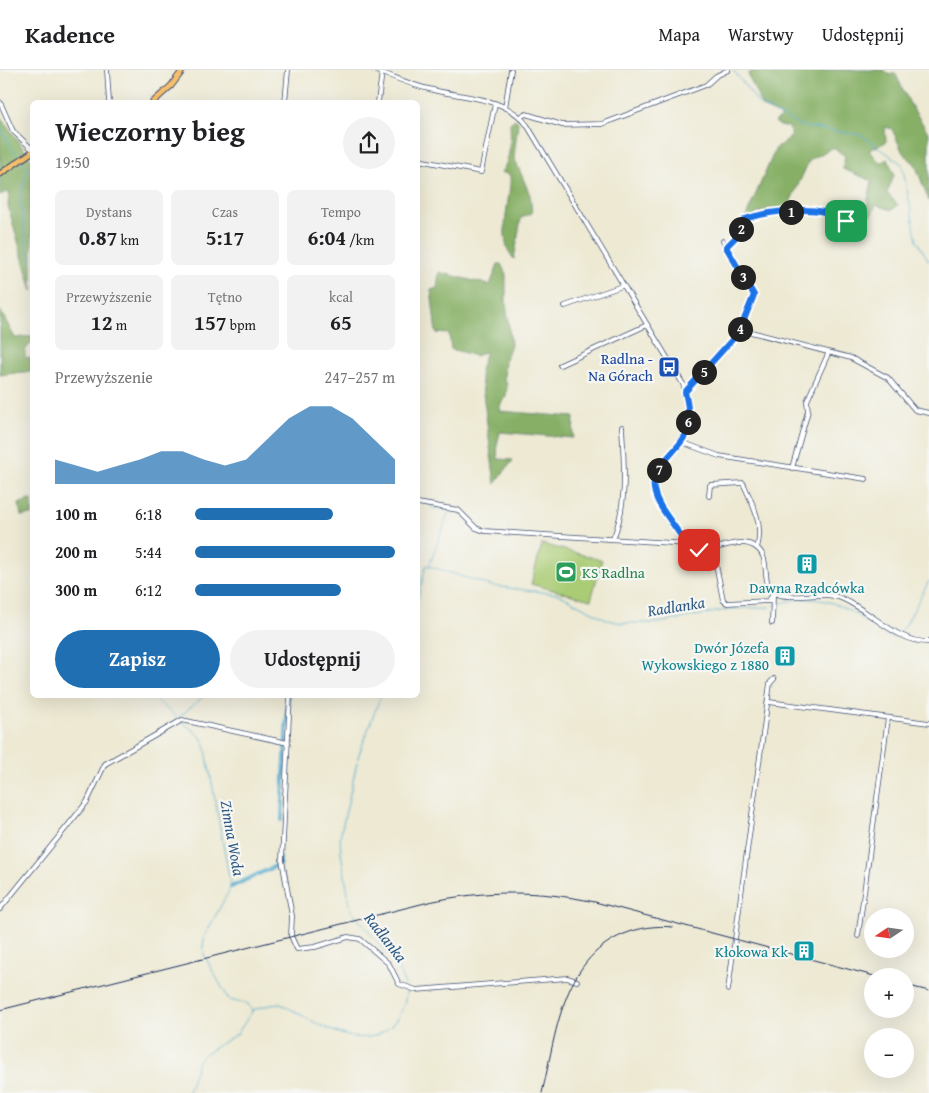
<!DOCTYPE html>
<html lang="pl">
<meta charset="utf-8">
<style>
body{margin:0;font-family:"Gentium Book Plus",serif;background:#f2f2f2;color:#202124;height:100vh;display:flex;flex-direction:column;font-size:19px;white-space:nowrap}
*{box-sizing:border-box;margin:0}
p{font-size:16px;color:#757577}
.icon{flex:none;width:28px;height:28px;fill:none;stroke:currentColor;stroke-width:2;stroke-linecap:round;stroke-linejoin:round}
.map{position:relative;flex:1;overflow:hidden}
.details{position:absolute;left:30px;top:30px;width:390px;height:598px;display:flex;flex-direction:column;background:#fff;border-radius:8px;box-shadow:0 5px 20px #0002}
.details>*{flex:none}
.needle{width:32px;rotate:257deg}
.tools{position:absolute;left:864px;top:838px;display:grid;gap:10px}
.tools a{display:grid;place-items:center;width:50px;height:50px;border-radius:50%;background:#fff;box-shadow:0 5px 20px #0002;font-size:25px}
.pin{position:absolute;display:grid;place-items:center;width:42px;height:42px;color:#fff;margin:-21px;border-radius:10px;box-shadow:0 2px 8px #0006}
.km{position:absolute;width:25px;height:25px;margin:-12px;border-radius:50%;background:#222;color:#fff;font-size:14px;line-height:25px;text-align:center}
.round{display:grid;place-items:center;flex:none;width:52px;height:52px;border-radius:26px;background:#f2f2f2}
.headline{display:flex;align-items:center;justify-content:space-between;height:85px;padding:0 25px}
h1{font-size:28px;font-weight:700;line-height:38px}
.figures{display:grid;grid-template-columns:repeat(3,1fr);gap:8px;height:85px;padding:5px 25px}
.figures div{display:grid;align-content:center;border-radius:8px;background:#f2f2f2;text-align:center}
.figures b{font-size:21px;font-weight:700}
.figures small{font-size:14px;font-weight:400}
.figures p{font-size:14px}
.chart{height:140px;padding:10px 25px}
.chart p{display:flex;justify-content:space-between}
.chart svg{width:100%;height:90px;margin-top:5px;fill:#1f6fb2;opacity:.7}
.cta{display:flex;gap:10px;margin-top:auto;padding:10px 25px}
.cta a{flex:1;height:58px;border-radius:30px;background:#1f6fb2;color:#fff;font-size:20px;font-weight:700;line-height:58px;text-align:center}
.cta a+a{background:#f2f2f2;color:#202124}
ul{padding:0 25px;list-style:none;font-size:16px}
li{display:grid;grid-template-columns:80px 60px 1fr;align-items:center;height:38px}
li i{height:12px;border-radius:6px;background:#1f6fb2}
header{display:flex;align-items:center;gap:30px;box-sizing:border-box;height:70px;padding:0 25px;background:#fff;border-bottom:1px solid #e0e0e0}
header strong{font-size:24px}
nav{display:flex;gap:28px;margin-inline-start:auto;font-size:18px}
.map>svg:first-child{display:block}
.green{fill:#aacc74;stroke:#627e69}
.forest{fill:#87b066;stroke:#517062}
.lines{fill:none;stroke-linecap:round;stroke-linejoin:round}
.stream{stroke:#50abce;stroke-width:1}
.canal{stroke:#50abce;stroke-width:4}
.minor-casing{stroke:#3a4b70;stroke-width:5.5}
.major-casing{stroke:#3a4b70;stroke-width:7}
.minor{stroke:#fff;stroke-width:4}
.major{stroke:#f7c06c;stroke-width:5}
.rail{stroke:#1b2f5e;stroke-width:1}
.route-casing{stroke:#fff;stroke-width:10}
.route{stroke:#1a73e8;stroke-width:6}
.labels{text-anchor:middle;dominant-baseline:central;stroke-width:4.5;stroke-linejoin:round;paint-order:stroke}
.transit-label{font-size:15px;fill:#164399;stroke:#f6f6f2;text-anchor:end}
.leisure-label{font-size:15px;fill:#27864d;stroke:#f6f6f2;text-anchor:start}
.culture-label{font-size:15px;fill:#0d838f;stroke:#f6f6f2;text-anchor:end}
.water-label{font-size:16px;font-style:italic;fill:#2e5a85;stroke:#f6f6f2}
</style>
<header>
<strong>Kadence</strong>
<nav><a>Mapa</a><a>Warstwy</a><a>Udostępnij</a></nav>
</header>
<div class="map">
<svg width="929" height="1023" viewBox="0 0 929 1023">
<rect width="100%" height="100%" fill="#f6f6f2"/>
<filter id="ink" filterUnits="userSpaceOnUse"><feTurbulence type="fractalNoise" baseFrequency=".02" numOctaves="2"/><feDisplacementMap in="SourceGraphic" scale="10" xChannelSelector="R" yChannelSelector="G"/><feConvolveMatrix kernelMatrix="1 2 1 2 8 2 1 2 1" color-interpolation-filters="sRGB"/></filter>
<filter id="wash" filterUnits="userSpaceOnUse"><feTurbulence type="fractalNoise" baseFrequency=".0096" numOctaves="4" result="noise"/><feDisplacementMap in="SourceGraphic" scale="20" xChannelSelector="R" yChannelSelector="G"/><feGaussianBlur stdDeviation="1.12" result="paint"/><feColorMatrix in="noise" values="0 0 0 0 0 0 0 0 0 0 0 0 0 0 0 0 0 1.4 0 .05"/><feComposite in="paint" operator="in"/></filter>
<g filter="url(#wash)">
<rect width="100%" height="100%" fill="#ede9d3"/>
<!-- green -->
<path class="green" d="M542 474 602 490 591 530 531 514Z"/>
<!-- forest -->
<g class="forest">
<path d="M754 0H883L890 5 895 3 909 32 929 64V131L915 94 903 83 892 59 885 57 886 72 869 80 880 93 888 89 894 105 887 123 898 135 892 140 876 135 870 147 865 145 872 111 843 99 845 86 833 77 809 91 788 137 768 139 745 149 776 78 792 66 789 57 780 56 775 52 782 46 762 37 748 4Z"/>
<path d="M0 46 32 90V221L8 136 9 121 0 125Z"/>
<path d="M515 49 518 52 514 87 530 125 532 143 521 148 514 189C495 169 512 129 510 105L501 102C511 91 511 67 510 53Z"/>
<path d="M498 194H501L506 204V232L511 275 505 290 504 308 507 315 506 326 501 333 499 341 574 347 573 368 500 362 497 375 498 389 513 390 495 414 480 300 486 281 476 286 451 279 449 264 436 263 431 220 437 218 439 202 490 215Z"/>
<path d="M0 240 15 268 32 266V271L25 281V287L32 289V301L0 305Z"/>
<path d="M28 430H32V445L21 446 19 434Z"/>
</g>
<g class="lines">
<!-- stream -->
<g class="stream">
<path d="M733 0 759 34 800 56 861 65 902 94 917 171 929 191"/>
<path d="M0 59H3V65L7 67 9 74 19 87"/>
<path d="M21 90 28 99 20 126 26 173 32 193"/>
<path d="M429 496 449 441 431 437"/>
<path d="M418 529 426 495 492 516 558 524 608 550 621 553H658L731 539 770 537"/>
<path d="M774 535C811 524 831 528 863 549 873 556 881 563 893 568L897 565"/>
<path d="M900 562 904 558 929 511"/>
<path d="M150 625 201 667 205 675 231 817 205 865 203 876 204 885 229 930 248 934 252 941"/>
<path d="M381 625 359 684 340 767 341 783 351 840 397 896 405 915"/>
<path d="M177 649 205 625"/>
<path d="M188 1023 198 991 203 985 237 964 253 940 270 935 281 934C313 950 365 990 395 951 402 943 407 929 406 919"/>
</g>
<!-- canal -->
<g class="canal">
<path d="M282 750 288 625"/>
<path d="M231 817 280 794V787"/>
</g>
</g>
</g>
<g filter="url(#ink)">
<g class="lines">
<!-- minor casing -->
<g class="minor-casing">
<g id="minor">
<path d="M107 0 109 32"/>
<path d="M374 0C393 6 410 15 429 19 461 28 506 26 527 55L683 314C688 329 691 348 686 363 680 377 667 388 659 400 644 421 672 458 687 473 707 492 735 462 757 478 771 489 761 512 773 523 795 532 821 519 843 529 872 542 896 572 929 572"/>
<path d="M0 32 13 61 32 79"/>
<path d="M285 32 288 0"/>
<path d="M378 32 382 2"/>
<path d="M505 38 511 0"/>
<path d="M520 47 526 44 562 55 602 54 706 15 716 6 728 0"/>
<path d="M418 90 481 102 495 34"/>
<path d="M726 177 737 166 745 149C765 142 803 137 824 142 835 145 842 150 854 151L862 143"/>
<path d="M565 236 622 216"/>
<path d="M739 262H751L851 288 888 308 915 340 929 343"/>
<path d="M560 295 647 255"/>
<path d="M685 322 739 262 754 225 723 171"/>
<path d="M681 372 719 386 866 409"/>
<path d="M792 398 808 341 807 331 828 284"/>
<path d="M709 426 710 415 743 413C753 435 764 454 757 478"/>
<path d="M418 433 458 440 476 458 484 461 688 474"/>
<path d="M613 469C628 432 624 396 622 357"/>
<path d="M713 479 723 530 727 533 769 531 773 523"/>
<path d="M772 553 773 526"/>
<path d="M290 625 282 790 292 846 291 866 297 879 315 877 348 867 360 869 389 894 399 914 416 920 567 908 577 911"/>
<path d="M769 632 929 653"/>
<path d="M0 839 87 732 105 694 182 650 288 673"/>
<path d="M858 866 888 648"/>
<path d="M728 920 770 613 774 609"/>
</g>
</g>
<!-- major casing -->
<g class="major-casing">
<g id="major">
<path d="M153 32 171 16 183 0"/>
<path d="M0 104 32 82"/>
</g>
</g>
<!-- minor -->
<use href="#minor" class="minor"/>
<!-- major -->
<use href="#major" class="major"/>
<!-- rail -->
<g class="rail">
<path d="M905 915 929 921"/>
<path d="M0 940 429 832C485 820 538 820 595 832L874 906"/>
<path d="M542 1023C556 966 561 890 624 864 639 858 656 855 673 857"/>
</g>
</g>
</g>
<g class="lines" filter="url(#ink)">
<!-- route casing -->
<g class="route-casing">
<path id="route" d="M699 480C686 476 680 464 672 453 665 443 656 432 654 419 650 397 678 382 686 364 691 350 688 335 685 322L739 262 754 225 726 177 737 166 745 149C766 142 803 137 824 142 832 144 838 149 846 151"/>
</g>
<!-- route -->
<use href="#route" class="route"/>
</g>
<!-- icons -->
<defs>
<g id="bus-square" transform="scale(1.125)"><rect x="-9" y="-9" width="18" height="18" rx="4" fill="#1a4fb4" stroke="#f6f6f2"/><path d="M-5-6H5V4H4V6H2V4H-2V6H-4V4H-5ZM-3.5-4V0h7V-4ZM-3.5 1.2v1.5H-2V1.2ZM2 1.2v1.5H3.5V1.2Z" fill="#fff"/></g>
<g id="building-square" transform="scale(1.125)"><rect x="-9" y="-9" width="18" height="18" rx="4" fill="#0f9aa8" stroke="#f6f6f2"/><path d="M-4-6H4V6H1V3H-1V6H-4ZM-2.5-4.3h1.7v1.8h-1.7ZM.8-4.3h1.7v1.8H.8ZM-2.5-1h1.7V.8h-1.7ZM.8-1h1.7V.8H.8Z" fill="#fff"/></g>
<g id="stadium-square" transform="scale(1.125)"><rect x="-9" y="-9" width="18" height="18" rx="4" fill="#2e9e5b" stroke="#f6f6f2"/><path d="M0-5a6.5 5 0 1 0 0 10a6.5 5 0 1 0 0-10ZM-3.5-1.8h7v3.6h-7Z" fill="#fff"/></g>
</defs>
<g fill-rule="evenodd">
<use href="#bus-square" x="669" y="297"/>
<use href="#building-square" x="807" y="494"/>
<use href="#stadium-square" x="566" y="502"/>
<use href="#building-square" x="785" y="586"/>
<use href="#building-square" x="804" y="881"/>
</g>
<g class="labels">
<!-- transit labels -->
<g class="transit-label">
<text x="653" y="288">Radlna -<tspan x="653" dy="17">Na Górach</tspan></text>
</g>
<!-- leisure labels -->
<g class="leisure-label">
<text x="582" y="502">KS Radlna</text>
</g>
<!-- culture labels -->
<g class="culture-label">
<text x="807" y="517" text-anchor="middle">Dawna Rządcówka</text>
<text x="769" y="577">Dwór Józefa<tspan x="769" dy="17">Wykowskiego z 1880</tspan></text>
<text x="788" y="881">Kłokowa Kk</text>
</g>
<!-- water labels -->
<g class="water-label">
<text transform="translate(676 536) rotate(-9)">Radlanka</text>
<text transform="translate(233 768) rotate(80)">Zimna Woda</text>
<text transform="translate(386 867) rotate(52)">Radlanka</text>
</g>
</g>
</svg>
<div class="tools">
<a><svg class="needle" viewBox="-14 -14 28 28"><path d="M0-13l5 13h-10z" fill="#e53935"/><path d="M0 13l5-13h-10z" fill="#757577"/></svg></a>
<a>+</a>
<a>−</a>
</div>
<div class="pin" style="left:846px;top:151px;background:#1e9e55"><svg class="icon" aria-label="arrive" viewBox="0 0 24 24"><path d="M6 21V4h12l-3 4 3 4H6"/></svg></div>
<div class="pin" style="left:699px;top:480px;background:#d93025"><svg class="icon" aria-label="check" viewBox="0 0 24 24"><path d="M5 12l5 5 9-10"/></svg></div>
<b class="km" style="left:791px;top:142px">1</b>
<b class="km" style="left:741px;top:159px">2</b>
<b class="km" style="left:743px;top:207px">3</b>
<b class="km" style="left:740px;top:259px">4</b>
<b class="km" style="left:704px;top:302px">5</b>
<b class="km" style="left:688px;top:352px">6</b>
<b class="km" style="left:659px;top:400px">7</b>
<section class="details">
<div class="headline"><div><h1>Wieczorny bieg</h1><p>19:50</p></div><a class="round"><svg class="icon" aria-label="share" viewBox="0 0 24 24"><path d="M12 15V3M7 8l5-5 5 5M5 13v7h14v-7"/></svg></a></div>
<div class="figures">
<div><p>Dystans</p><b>0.87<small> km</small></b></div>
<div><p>Czas</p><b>5:17</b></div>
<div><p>Tempo</p><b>6:04<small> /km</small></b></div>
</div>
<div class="figures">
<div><p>Przewyższenie</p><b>12<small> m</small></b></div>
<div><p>Tętno</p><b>157<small> bpm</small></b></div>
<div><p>kcal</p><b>65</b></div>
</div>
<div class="chart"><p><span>Przewyższenie</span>247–257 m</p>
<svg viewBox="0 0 160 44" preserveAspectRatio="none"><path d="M0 44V32L10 35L20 38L30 35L40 32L50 28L60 28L70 32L80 35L90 32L100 22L110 12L120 6L130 6L140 12L150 22L160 32V44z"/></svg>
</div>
<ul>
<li><b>100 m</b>6:18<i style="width:69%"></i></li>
<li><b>200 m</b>5:44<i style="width:100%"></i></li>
<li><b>300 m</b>6:12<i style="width:73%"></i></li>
</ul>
<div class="cta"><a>Zapisz</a><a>Udostępnij</a></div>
</section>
</div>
